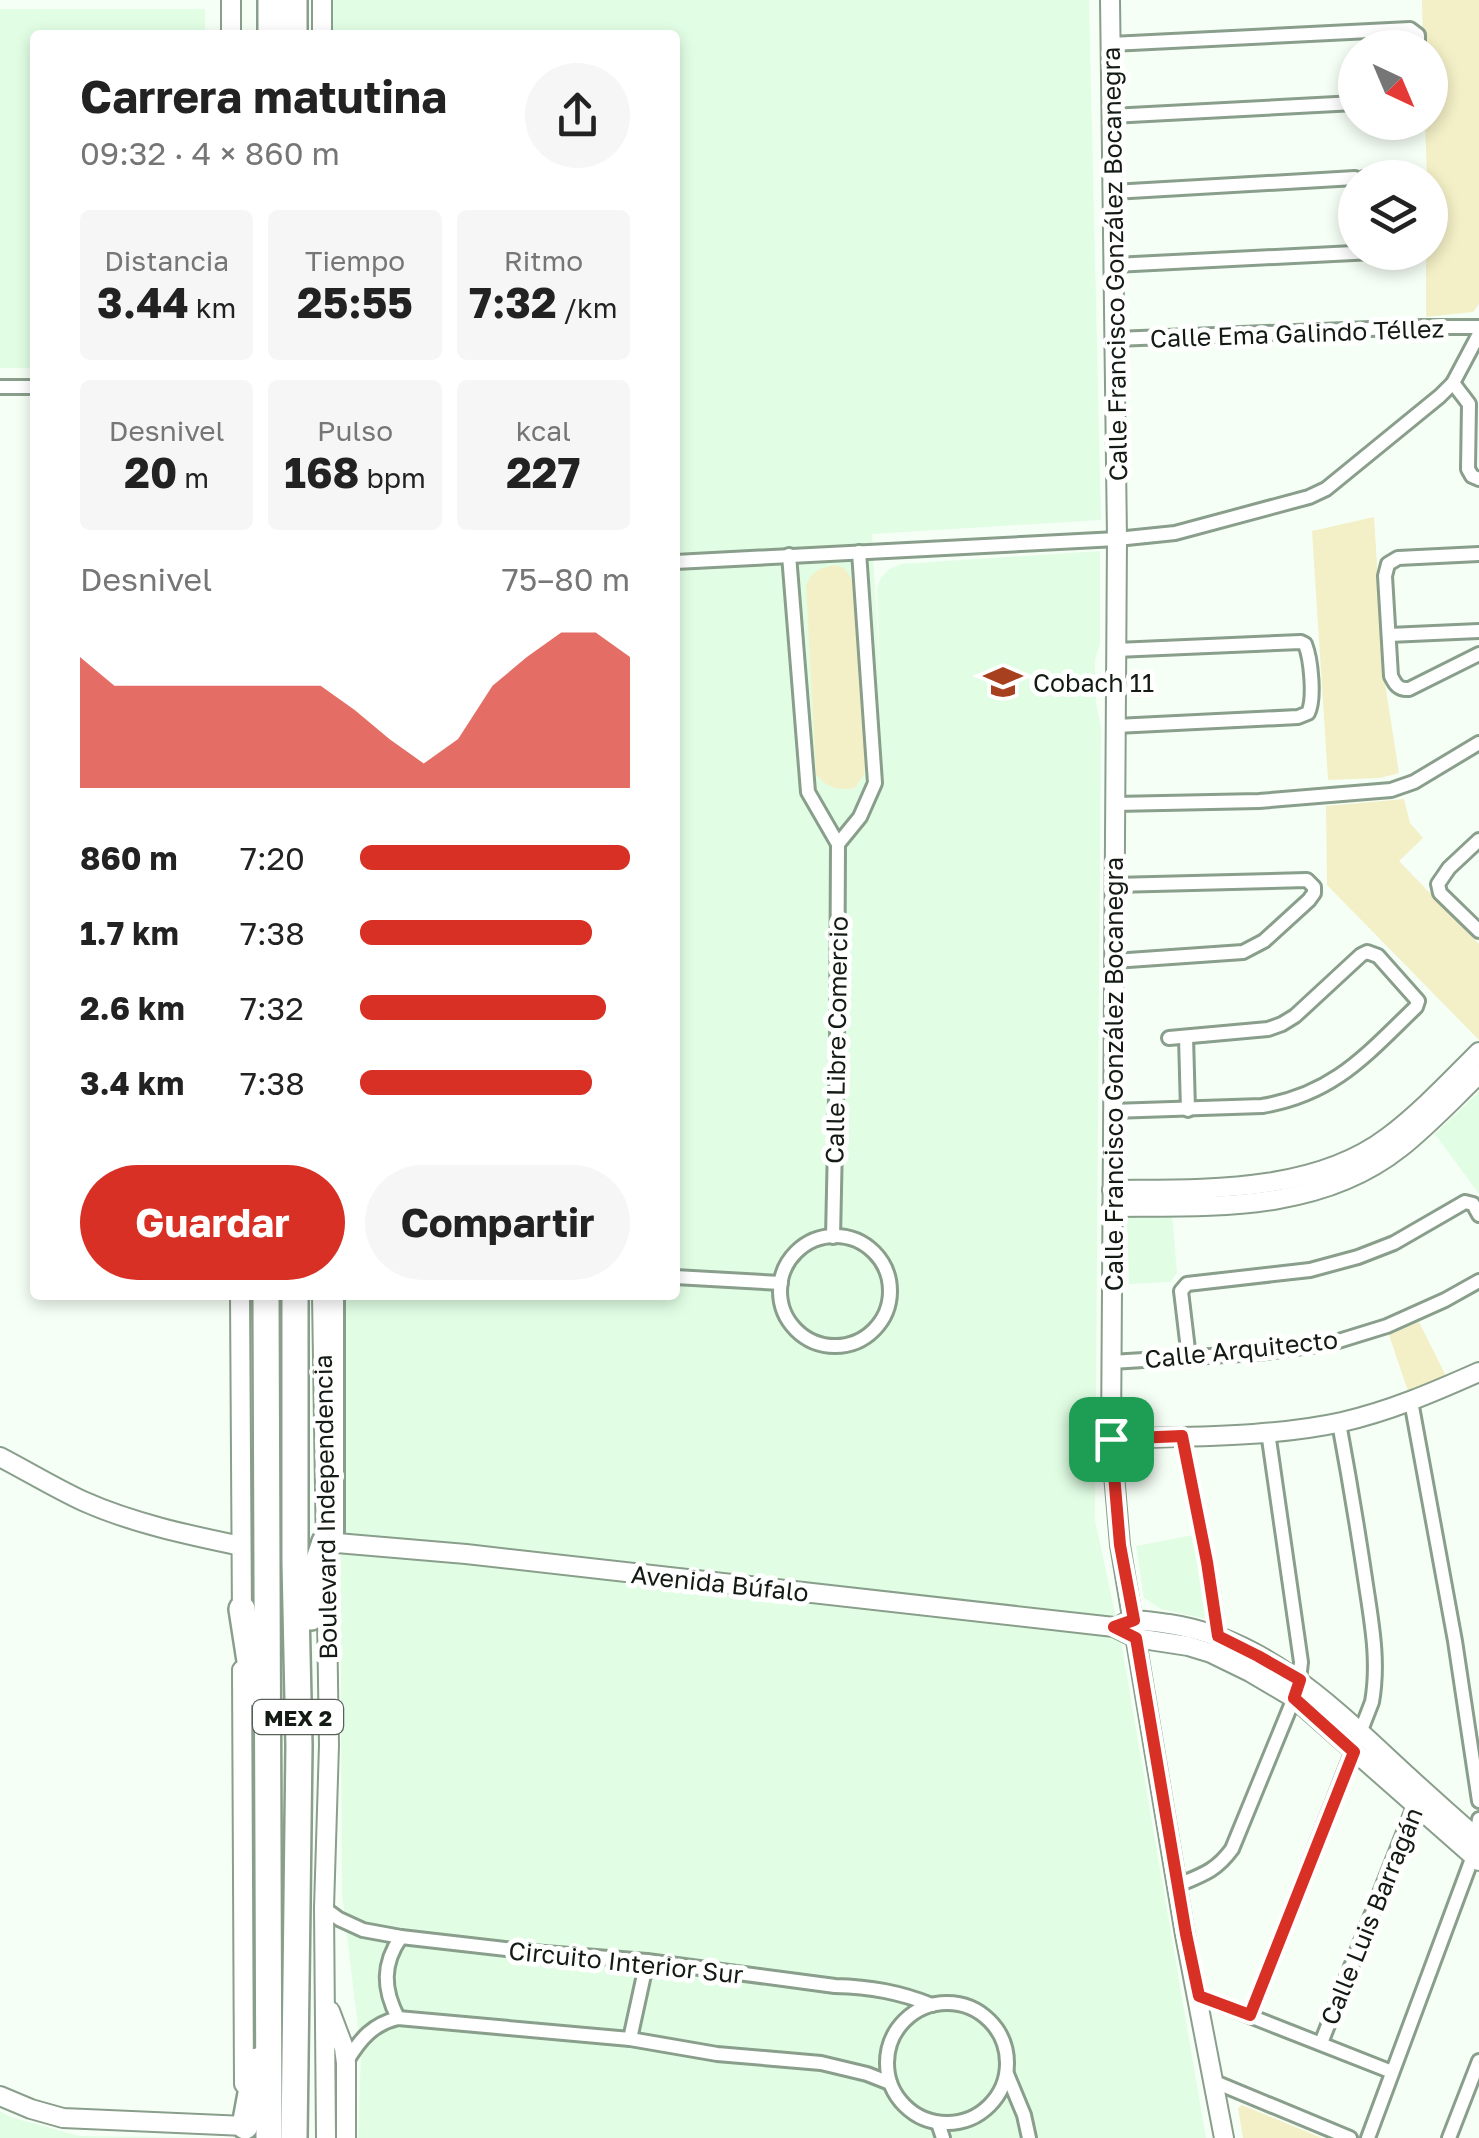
<!DOCTYPE html>
<html lang="es">
<meta charset="utf-8">
<style>
body{margin:0;font-family:"Golos Text",sans-serif;background:#f6f6f6;color:#222;height:100vh;display:flex;flex-direction:column;font-size:38px;white-space:nowrap}
*{box-sizing:border-box;margin:0}
p{font-size:32px;color:#767676}
.icon{flex:none;width:55px;height:55px;fill:none;stroke:currentColor;stroke-width:2;stroke-linecap:round;stroke-linejoin:round}
.map{position:relative;flex:1;overflow:hidden}
.sheet{position:absolute;left:30px;top:30px;width:650px;height:1270px;display:flex;flex-direction:column;background:#fff;border-radius:10px;box-shadow:0 5px 15px #0003}
.sheet>*{flex:none}
.needle{width:65px;rotate:136deg}
.controls{position:absolute;left:1338px;top:30px;display:grid;gap:20px}
.controls a{display:grid;place-items:center;width:110px;height:110px;border-radius:50%;background:#fff;box-shadow:0 5px 15px #0003;font-size:50px}
.pin{position:absolute;display:grid;place-items:center;width:85px;height:85px;color:#fff;margin:-42px;border-radius:20px;box-shadow:0 5px 15px #0006}
.round{display:grid;place-items:center;flex:none;width:105px;height:105px;border-radius:52px;background:#f6f6f6}
.overview{display:flex;align-items:center;justify-content:space-between;height:170px;padding:0 50px}
h1{font-size:45px;font-weight:700;line-height:75px}
.stats{display:grid;grid-template-columns:repeat(3,1fr);gap:15px;height:170px;padding:10px 50px}
.stats div{display:grid;align-content:center;border-radius:10px;background:#f6f6f6;text-align:center}
.stats b{font-size:42px;font-weight:700}
.stats small{font-size:28px;font-weight:400}
.stats p{font-size:28px}
.chart{height:280px;padding:20px 50px}
.chart p{display:flex;justify-content:space-between}
.chart svg{width:100%;height:180px;margin-top:10px;fill:#d93025;opacity:.7}
.primary-button{display:flex;gap:20px;margin-top:auto;padding:20px 50px}
.primary-button a{flex:1;height:115px;border-radius:60px;background:#d93025;color:#fff;font-size:40px;font-weight:700;line-height:115px;text-align:center}
.primary-button a+a{background:#f6f6f6;color:#222}
ul{padding:0 50px;list-style:none;font-size:32px}
li{display:grid;grid-template-columns:160px 120px 1fr;align-items:center;height:75px}
li i{height:25px;border-radius:12px;background:#d93025}
.map>svg:first-child{display:block}
.built{fill:#e1fee4}
.green{fill:#f3f0c7}
.lines{fill:none;stroke-linecap:round;stroke-linejoin:round}
.street-casing{stroke:#899e8b;stroke-width:18}
.secondary-casing{stroke:#899e8b;stroke-width:22}
.highway-casing{stroke:#899e8b;stroke-width:30}
.street{stroke:#fff;stroke-width:12}
.secondary{stroke:#fff;stroke-width:18}
.highway{stroke:#fff;stroke-width:25}
.route-casing{stroke:#fff;stroke-width:20}
.route{stroke:#d93025;stroke-width:12}
.labels{text-anchor:middle;dominant-baseline:central;stroke-width:10;stroke-linejoin:round;paint-order:stroke}
.shield{fill:#fff;stroke:#5a5f5a;stroke-width:2.5}
.shield-label{font-size:22px;font-weight:bold;fill:#131b14}
.street-label{font-size:25px;fill:#131b14;stroke:#fff}
.poi-label{font-size:25px;fill:#131b14;stroke:#fff;text-anchor:start}
</style>
<div class="map">
<svg width="1479" height="2138" viewBox="0 0 1479 2138">
<rect width="100%" height="100%" fill="#f6fff6"/>
<!-- built -->
<g class="built">
<path d="M333 0H1089L1101 520 872 534 880 675 877 588 881 578 889 569 901 564 1100 551V644L1095 660 1096 703 1101 727 1095 1520 1121 1641 1206 2138H358L361 2053 342 1893 339 1295H675V35H333Z"/>
<path d="M0 9H205V35H35V368H0Z"/>
<path d="M1479 1092V1194L1435 1134Z"/>
<path d="M1127 1214H1172L1177 1273 1170 1282 1129 1284Z"/>
<path d="M1193 1535 1206 1619 1161 1609 1144 1598 1136 1546Z"/>
<path d="M0 2111 10 2117 80 2136 202 2138H0Z"/>
</g>
<!-- green -->
<g class="green">
<path d="M1422 0H1479V304L1473 312 1426 317V259L1428 253 1430 252V178L1427 177 1425 123 1430 122V48L1423 47Z"/>
<path d="M1374 517 1384 677 1399 773 1380 778 1328 780 1312 531Z"/>
<path d="M837 565 845 569 854 583 866 765 863 776 855 788C838 791 827 788 816 774L806 586C812 570 822 567 837 565Z"/>
<path d="M1404 799 1410 823 1423 838 1399 861 1479 944V1040L1327 885 1326 806Z"/>
<path d="M1419 1322 1446 1376 1408 1391 1389 1335Z"/>
<path d="M1242 2105 1322 2138H1243L1238 2108Z"/>
</g>
<g class="lines">
<!-- street casing -->
<g class="street-casing">
<g id="street">
<path d="M1111 44 1410 29 1418 35V48"/>
<path d="M1111 116 1355 103"/>
<path d="M1364 178 1414 175 1419 178"/>
<path d="M1113 192 1355 178"/>
<path d="M1114 265 1373 252"/>
<path d="M1115 339 1421 327H1479"/>
<path d="M1453 383 1469 404 1468 469 1472 476 1479 479"/>
<path d="M0 387H35"/>
<path d="M1479 554 1398 558 1388 564 1385 576 1391 676C1395 684 1398 690 1409 689L1479 654"/>
<path d="M789 555 808 792 838 844 837 1051 833 1237"/>
<path d="M675 562 1117 539 1175 533 1309 497 1326 489 1440 396 1453 383 1479 334"/>
<path d="M1389 635 1479 631"/>
<path d="M1116 726 1298 717 1308 713C1315 699 1311 659 1305 644L1301 642 1116 650"/>
<path d="M1115 804 1259 801 1391 790 1414 782 1479 743"/>
<path d="M1479 840 1449 868 1438 884 1440 893 1479 931"/>
<path d="M838 844 860 817 875 783 859 552"/>
<path d="M1114 961 1243 952 1264 941 1309 900 1314 893V887L1307 880 1114 885"/>
<path d="M1186 1037 1188 1110"/>
<path d="M1112 1111 1262 1106C1334 1094 1366 1055 1416 1007L1418 1001 1378 956 1367 952 1361 955 1295 1016 1282 1024 1268 1029 1169 1038"/>
<circle cx="835" cy="1291" r="55"/>
<path d="M675 1277 781 1283"/>
<path d="M337 1295V1543"/>
<path d="M1189 1358 1181 1291 1187 1284 1310 1270 1358 1257 1394 1243 1465 1202 1473 1204 1479 1215"/>
<path d="M1111 1362 1258 1353 1332 1343 1387 1326 1445 1300 1479 1281"/>
<path d="M1411 1401 1455 1641 1479 1801"/>
<path d="M1182 1436 1212 1590 1218 1635"/>
<path d="M1178 1885C1202 1875 1216 1871 1232 1849L1294 1698 1299 1680 1301 1662 1268 1432"/>
<path d="M324 1908 339 1919 363 1930 401 1937 532 1952 647 1961 835 1986C871 1987 899 1992 932 2005"/>
<path d="M1199 1996 1392 2072"/>
<circle cx="947" cy="2063" r="60"/>
<path d="M1250 2015 1372 1702C1379 1662 1372 1625 1366 1585 1358 1531 1349 1477 1339 1423"/>
<path d="M398 2018C383 1989 382 1964 401 1937"/>
<path d="M630 2039 647 1961"/>
<path d="M1321 2043 1417 1799"/>
<path d="M347 2061C360 2039 373 2024 398 2018L630 2039 717 2054 821 2063 867 2074 890 2083"/>
<path d="M1007 2074 1024 2115 1029 2138"/>
<path d="M1215 2082 1350 2138"/>
<path d="M938 2123 943 2138"/>
<path d="M1368 2138 1473 1856 1479 1819"/>
<path d="M1449 2138 1479 2061"/>
</g>
</g>
<!-- secondary casing -->
<g class="secondary-casing">
<g id="secondary">
<path d="M1110 0 1117 539 1111 1439 1120 1545 1185 1935 1224 2138"/>
<path d="M231 35V0"/>
<path d="M322 35V0"/>
<path d="M1112 1190C1202 1189 1313 1194 1388 1137 1421 1112 1450 1081 1479 1052"/>
<path d="M1112 1207C1210 1206 1318 1213 1400 1148 1428 1126 1453 1099 1479 1074"/>
<path d="M240 1295 242 1619"/>
<path d="M322 1295 329 1745 324 1908 326 2138"/>
<path d="M1111 1439C1186 1436 1269 1438 1342 1422 1390 1411 1434 1392 1479 1372"/>
<path d="M0 1457C27 1471 55 1488 83 1501 132 1523 188 1535 241 1546"/>
<path d="M325 1542 466 1554 1114 1627 1136 1638 1188 1646 1211 1653 1250 1672 1294 1698 1479 1861"/>
<path d="M1124 1623C1138 1618 1154 1622 1169 1624 1258 1637 1325 1699 1388 1758 1418 1786 1448 1813 1479 1840"/>
<path d="M242 1670 244 2084"/>
<path d="M330 2011 344 2048 346 2063V2138"/>
<path d="M0 2096 31 2109 63 2118 245 2126"/>
</g>
</g>
<!-- highway casing -->
<g class="highway-casing">
<g id="highway">
<path d="M271 0V35"/>
<path d="M294 0V35"/>
<path d="M266 1295 269 2138"/>
<path d="M242 1609 255 1693"/>
<path d="M311 1617 314 1574 325 1542"/>
<path d="M245 2126 257 2061"/>
<path d="M294 2138 299 1746 295 1562V1295"/>
</g>
</g>
<!-- street -->
<use href="#street" class="street"/>
<!-- secondary -->
<use href="#secondary" class="secondary"/>
<!-- highway -->
<use href="#highway" class="highway"/>
</g>
<g class="lines">
<!-- route casing -->
<g class="route-casing">
<path id="route" d="M1182 1436 1207 1562 1218 1636 1258 1656 1300 1680 1294 1698 1354 1752 1250 2015 1199 1996 1186 1934 1136 1638 1114 1627 1134 1620 1120 1545 1111 1439Z"/>
</g>
<!-- route -->
<use href="#route" class="route"/>
</g>
<!-- icons -->
<defs>
<g id="school-bare" transform="scale(3)"><path d="M0-5L7-2L0 1L-7-2ZM-4 1L0 2.5L4 1V4Q0 6-4 4Z" fill="#a7401f" stroke="#fff" stroke-width="2.5" paint-order="stroke"/></g>
</defs>
<g fill-rule="evenodd">
<use href="#school-bare" x="1003" y="682"/>
</g>
<g class="labels">
<!-- shield labels -->
<rect class="shield" x="253" y="1700" width="90" height="34" rx="8"/>
<g class="shield-label">
<text x="298" y="1717">MEX 2</text>
</g>
<!-- street labels -->
<g class="street-label">
<text transform="translate(1114 264) rotate(-91)">Calle Francisco González Bocanegra</text>
<text transform="translate(1297 333) rotate(-2)">Calle Ema Galindo Téllez</text>
<text transform="translate(836 1040) rotate(-89)">Calle Libre Comercio</text>
<text transform="translate(1113 1074) rotate(-90)">Calle Francisco González Bocanegra</text>
<text transform="translate(1241 1349) rotate(-6)">Calle Arquitecto</text>
<text transform="translate(325 1507) rotate(-91)">Boulevard Independencia</text>
<text transform="translate(720 1583) rotate(6)">Avenida Búfalo</text>
<text transform="translate(1371 1916) rotate(-68)">Calle Luis Barragán</text>
<text transform="translate(626 1962) rotate(6)">Circuito Interior Sur</text>
</g>
<!-- poi labels -->
<g class="poi-label">
<text x="1033" y="682">Cobach 11</text>
</g>
</g>
</svg>
<div class="controls">
<a><svg class="needle" viewBox="-14 -14 28 28"><path d="M0-13l5 13h-10z" fill="#e53935"/><path d="M0 13l5-13h-10z" fill="#767676"/></svg></a>
<a><svg class="icon" aria-label="layers" viewBox="0 0 24 24"><path d="M12 4l9 5-9 5-9-5zM3 14l9 5 9-5"/></svg></a>
</div>
<div class="pin" style="left:1111px;top:1439px;background:#1e9e55"><svg class="icon" aria-label="arrive" viewBox="0 0 24 24"><path d="M6 21V4h12l-3 4 3 4H6"/></svg></div>
<section class="sheet">
<div class="overview"><div><h1>Carrera matutina</h1><p>09:32 · 4 × 860 m</p></div><a class="round"><svg class="icon" aria-label="share" viewBox="0 0 24 24"><path d="M12 15V3M7 8l5-5 5 5M5 13v7h14v-7"/></svg></a></div>
<div class="stats">
<div><p>Distancia</p><b>3.44<small> km</small></b></div>
<div><p>Tiempo</p><b>25:55</b></div>
<div><p>Ritmo</p><b>7:32<small> /km</small></b></div>
</div>
<div class="stats">
<div><p>Desnivel</p><b>20<small> m</small></b></div>
<div><p>Pulso</p><b>168<small> bpm</small></b></div>
<div><p>kcal</p><b>227</b></div>
</div>
<div class="chart"><p><span>Desnivel</span>75–80 m</p>
<svg viewBox="0 0 160 44" preserveAspectRatio="none"><path d="M0 44V12L10 19L20 19L30 19L40 19L50 19L60 19L70 19L80 25L90 32L100 38L110 32L120 19L130 12L140 6L150 6L160 12V44z"/></svg>
</div>
<ul>
<li><b>860 m</b>7:20<i style="width:100%"></i></li>
<li><b>1.7 km</b>7:38<i style="width:86%"></i></li>
<li><b>2.6 km</b>7:32<i style="width:91%"></i></li>
<li><b>3.4 km</b>7:38<i style="width:86%"></i></li>
</ul>
<div class="primary-button"><a>Guardar</a><a>Compartir</a></div>
</section>
</div>
